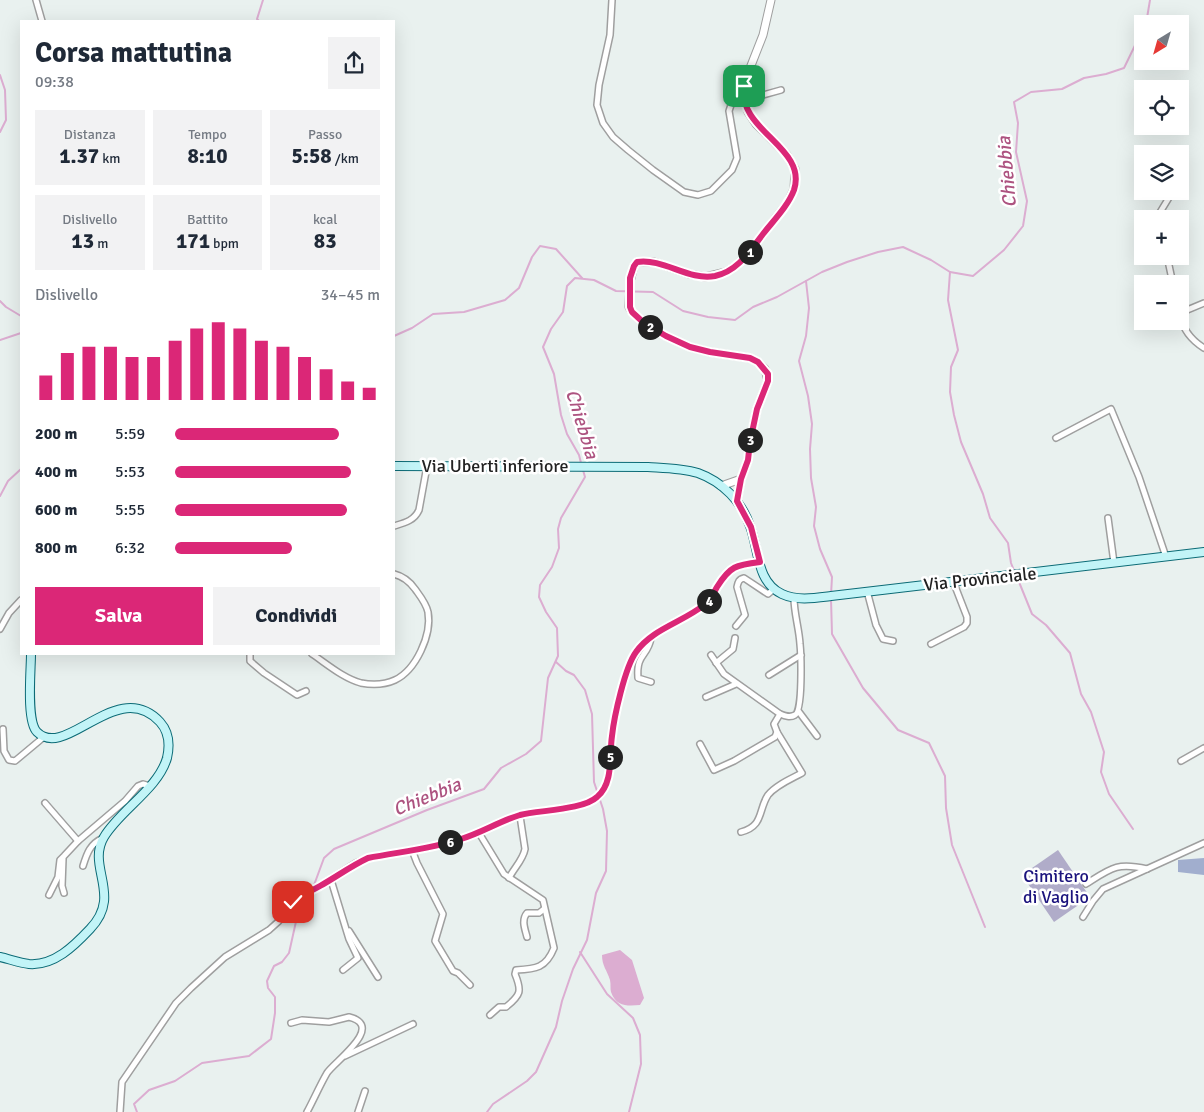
<!DOCTYPE html>
<html lang="it">
<meta charset="utf-8">
<style>
body{margin:0;font-family:Signika,sans-serif;background:#f2f2f3;color:#1f2937;height:100vh;display:flex;flex-direction:column;font-size:19px;white-space:nowrap}
*{box-sizing:border-box;margin:0}
p{font-size:16px;color:#747a83}
.icon{flex:none;width:28px;height:28px;fill:none;stroke:currentColor;stroke-width:2;stroke-linecap:round;stroke-linejoin:round}
.map{position:relative;flex:1;overflow:hidden}
.panel{position:absolute;left:20px;top:20px;width:375px;height:635px;display:flex;flex-direction:column;background:#fff;border-radius:0px;box-shadow:0 5px 20px #0002}
.panel>*{flex:none}
.needle{width:32px;rotate:217deg}
.tools{position:absolute;left:1134px;top:15px;display:grid;gap:10px}
.tools a{display:grid;place-items:center;width:55px;height:55px;border-radius:0px;background:#fff;box-shadow:0 5px 20px #0002;font-size:25px}
.pin{position:absolute;display:grid;place-items:center;width:42px;height:42px;color:#fff;margin:-21px;border-radius:10px;box-shadow:0 2px 8px #0006}
.km{position:absolute;width:25px;height:25px;margin:-12px;border-radius:50%;background:#222;color:#fff;font-size:14px;line-height:25px;text-align:center}
.round{display:grid;place-items:center;flex:none;width:52px;height:52px;border-radius:0px;background:#f2f2f3}
.headline{display:flex;align-items:center;justify-content:space-between;height:85px;padding:0 15px}
h1{font-size:28px;font-weight:700;line-height:38px}
.metrics{display:grid;grid-template-columns:repeat(3,1fr);gap:8px;height:85px;padding:5px 15px}
.metrics div{display:grid;align-content:center;border-radius:0px;background:#f2f2f3;text-align:center}
.metrics b{font-size:21px;font-weight:700}
.metrics small{font-size:14px;font-weight:400}
.metrics p{font-size:14px}
.chart{height:140px;padding:10px 15px}
.chart p{display:flex;justify-content:space-between}
.chart svg{width:100%;height:90px;margin-top:5px;stroke:#db2777;stroke-width:6}
.button{display:flex;gap:10px;margin-top:auto;padding:10px 15px}
.button a{flex:1;height:58px;border-radius:0px;background:#db2777;color:#fff;font-size:20px;font-weight:700;line-height:58px;text-align:center}
.button a+a{background:#f2f2f3;color:#1f2937}
ul{padding:0 15px;list-style:none;font-size:16px}
li{display:grid;grid-template-columns:80px 60px 1fr;align-items:center;height:38px}
li i{height:12px;border-radius:6px;background:#db2777}
.map>svg:first-child{display:block}
.forest{fill:#a1aece}
.cemetery{fill:#b0acc9}
.water{fill:#dcadd1}
.lines{fill:none;stroke-linecap:round;stroke-linejoin:round}
.stream{stroke:#dcadd1;stroke-width:2}
.minor-casing{stroke:#9f9f9f;stroke-width:8}
.tertiary-casing{stroke:#9f9f9f;stroke-width:9}
.secondary-casing{stroke:#0c6b76;stroke-width:10}
.minor{stroke:#fff;stroke-width:5}
.tertiary{stroke:#fff;stroke-width:7}
.secondary{stroke:#c2f4f7;stroke-width:8}
.route-casing{stroke:#fff;stroke-width:10}
.route{stroke:#db2777;stroke-width:6}
.labels{text-anchor:middle;dominant-baseline:central;stroke-width:5;stroke-linejoin:round;paint-order:stroke}
.street-label{font-size:18px;fill:#222;stroke:#fff}
.park-label{font-size:18px;fill:#1b137d;stroke:#fff}
.water-label{font-size:19px;font-style:italic;fill:#ad5380;stroke:#fff}
</style>
<div class="map">
<svg width="1204" height="1112" viewBox="0 0 1204 1112">
<rect width="100%" height="100%" fill="#e9f1ef"/>
<!-- forest -->
<path class="forest" d="M1204 858V875L1178 872V860Z"/>
<!-- cemetery -->
<path class="cemetery" d="M1058 850 1090 897 1054 922 1022 875Z"/>
<!-- water -->
<path class="water" d="M620 950 632 960 644 998 640 1005C628 1006 616 1007 611 992 610 989 611 984 610 980 607 970 602 966 602 955Z"/>
<g class="lines">
<!-- stream -->
<g class="stream">
<path d="M259 21 257 19 263 0"/>
<path d="M1146 24 1150 0"/>
<path d="M0 75 5 90 6 120 0 132"/>
<path d="M950 272 948 300 958 350 951 367 950 392 954 415 961 442 983 494 990 518 1008 543 1011 563 1015 573"/>
<path d="M806 281 809 308 806 336 799 361 808 396 812 424 810 449 811 478 816 507 814 526 820 549 832 577 831 595"/>
<path d="M0 301 6 307 21 316"/>
<path d="M394 336 412 328 433 314 464 312 505 300 519 288 532 257 540 246 556 249 582 278"/>
<path d="M0 340 21 333"/>
<path d="M581 463 579 455 567 434 561 415 554 374 543 347 551 329 563 312 567 286 575 278 594 280 616 291 653 292 683 311 708 317 735 320 753 307 777 297 822 272 847 262 878 252 903 247 931 260 950 272 973 276 1004 250 1023 226 1027 201 1016 152 1018 123 1014 102 1031 92 1062 89 1084 78 1106 74 1124 68 1142 31"/>
<path d="M0 496 8 481 21 469"/>
<path d="M1017 577 1032 614 1046 625 1070 653 1081 694 1091 712 1104 752 1101 772 1109 794 1133 829"/>
<path d="M831 599 832 634 863 688 898 730 929 743 945 776 946 808 952 845 985 927"/>
<path d="M580 952 607 994 633 1018 640 1035 641 1064 629 1112"/>
<path d="M137 1112 134 1104 149 1090 175 1081 202 1063 249 1056 271 1039 275 1013V997L268 988 267 981 274 966 282 962 289 953 297 917 307 904 324 858 334 849 427 810 484 789 501 768 526 754 541 741 548 678 558 656 557 628 546 612 539 597 540 585 552 567 559 548 558 529 561 518 585 477 583 470"/>
<path d="M487 1112 493 1104 527 1081 536 1072 556 1027 562 1001 573 969 587 940 596 893 606 871 607 831 603 809 594 782 592 714 585 690 574 675 566 671 556 662"/>
</g>
<!-- minor casing -->
<g class="minor-casing">
<g id="minor">
<path d="M36 0 42 21"/>
<path d="M612 0 610 35 599 85 597 105 603 123 613 137 628 150 653 170 684 192 698 195 711 191 732 170 737 158 729 111 733 99 743 86"/>
<path d="M745 100 781 90"/>
<path d="M1180 170 1184 173 1180 179"/>
<path d="M1141 185 1142 184"/>
<path d="M1158 219 1159 214 1173 191"/>
<path d="M1167 256 1173 284"/>
<path d="M1180 313 1204 303"/>
<path d="M1180 315C1183 330 1191 340 1204 348"/>
<path d="M1056 438 1111 409 1139 477 1166 557"/>
<path d="M1108 518 1114 563"/>
<path d="M394 526C404 523 414 521 419 510L427 466"/>
<path d="M867 591 876 625 883 639 893 641"/>
<path d="M736 626 745 615 737 587C738 582 739 579 744 578L768 594 774 589"/>
<path d="M0 629 9 613 21 600"/>
<path d="M931 644 964 627 967 623V617L953 581"/>
<path d="M250 654V661L264 673 297 695 306 691"/>
<path d="M312 654C327 664 343 678 361 683 372 685 384 685 395 680 416 670 432 635 428 612 426 603 420 596 415 589 410 582 402 576 394 574"/>
<path d="M711 655 724 674 780 714C785 716 790 718 795 715 803 711 801 654 800 644 799 628 794 613 794 598"/>
<path d="M716 663 733 649 735 638"/>
<path d="M769 675 801 655"/>
<path d="M651 682 638 678C636 653 648 657 651 638"/>
<path d="M706 697 736 684"/>
<path d="M799 712 817 736"/>
<path d="M3 729 4 751 9 760 15 761 45 736"/>
<path d="M700 744 714 770 734 761 775 737 777 732 774 724 780 714"/>
<path d="M1181 761 1204 748"/>
<path d="M45 803 78 841"/>
<path d="M741 832C764 826 758 810 768 795 776 785 791 779 802 773L777 732"/>
<path d="M479 833 504 874 543 900 554 948C546 968 536 969 516 970L515 974C522 991 521 995 506 1007H499L490 1015"/>
<path d="M412 850 417 863 443 914 435 941 453 971 458 973 470 985"/>
<path d="M63 859 62 886 64 893"/>
<path d="M83 866C87 853 90 844 103 838"/>
<path d="M509 878C514 868 523 860 525 849L520 816"/>
<path d="M331 880 349 939 358 958 343 970"/>
<path d="M1086 884C1111 868 1117 862 1147 869"/>
<path d="M49 895 58 877 60 860 64 856 78 841 125 801 138 786 143 784 150 786"/>
<path d="M1083 917 1093 901 1103 889 1204 843"/>
<path d="M349 931 378 977"/>
<path d="M527 937C525 929 521 920 527 913H539L544 909"/>
<path d="M291 1023 302 1020 329 1022 349 1017C386 1026 334 1062 327 1073 320 1085 314 1099 307 1112"/>
<path d="M345 1056 413 1024"/>
<path d="M120 1112 122 1082 176 1003 191 988 225 957 269 930 279 921 293 902 302 894 316 888 356 863 368 858C397 852 433 849 461 839 481 833 500 821 520 815 540 810 583 809 597 797 614 783 609 755 612 736 614 717 625 667 636 652 652 628 683 622 704 605 711 600 713 594 717 587 729 567 737 564 760 562"/>
<path d="M358 1112 365 1091"/>
</g>
</g>
<!-- tertiary casing -->
<g class="tertiary-casing">
<g id="tertiary">
<path d="M721 486 741 479"/>
<path d="M737 501 741 479 748 460 750 442 757 409 768 381 765 369 758 362 750 358 710 352 690 347 666 336 644 323 632 312 629 307 630 282 634 266 637 262H654L689 274 705 277 726 272 737 265 750 251 788 202 794 189 795 169 787 155 756 124 748 112 743 86 763 35 771 0"/>
</g>
</g>
<!-- secondary casing -->
<g class="secondary-casing">
<g id="secondary">
<path d="M394 466 648 467C665 468 682 468 698 473 723 482 742 502 750 526 759 549 756 582 782 594 797 601 815 598 831 596L1204 552"/>
<path d="M0 957C9 959 20 963 29 964 54 966 74 946 90 929 123 895 86 867 104 837 120 810 158 789 167 758 170 745 169 732 160 722 117 676 66 761 37 732 26 721 31 670 31 654"/>
</g>
</g>
<!-- minor -->
<use href="#minor" class="minor"/>
<!-- tertiary -->
<use href="#tertiary" class="tertiary"/>
<!-- secondary -->
<use href="#secondary" class="secondary"/>
</g>
<g class="lines">
<!-- route casing -->
<g class="route-casing">
<path id="route" d="M293 902C301 894 310 892 320 886 336 877 351 866 368 858 398 852 431 849 461 839 481 833 500 821 520 815 540 810 583 810 597 797 614 783 609 755 612 736 614 717 625 667 636 652 652 629 683 622 704 605 711 600 713 594 717 587 730 566 736 565 760 562L751 527 737 501 741 479 748 460 750 442 757 409 768 381V374L758 362 750 358 710 352 690 347 666 336 644 323 632 312 630 307V278L634 266 637 262C664 258 688 281 715 276 738 271 750 251 763 234 774 220 788 206 794 190 808 147 737 131 744 86"/>
</g>
<!-- route -->
<use href="#route" class="route"/>
</g>
<g class="labels">
<!-- street labels -->
<g class="street-label">
<text x="495" y="466">Via Uberti inferiore</text>
<text transform="translate(980 579) rotate(-6)">Via Provinciale</text>
</g>
<!-- park labels -->
<g class="park-label">
<text x="1056" y="876">Cimitero<tspan x="1056" dy="21">di Vaglio</tspan></text>
</g>
<!-- water labels -->
<g class="water-label">
<text transform="translate(1007 172) rotate(-95)">Chiebbia</text>
<text transform="translate(582 424) rotate(73)">Chiebbia</text>
<text transform="translate(427 797) rotate(-22)">Chiebbia</text>
</g>
</g>
</svg>
<div class="tools">
<a><svg class="needle" viewBox="-14 -14 28 28"><path d="M0-13l5 13h-10z" fill="#e53935"/><path d="M0 13l5-13h-10z" fill="#747a83"/></svg></a>
<a><svg class="icon" aria-label="locate" viewBox="0 0 24 24"><circle cx="12" cy="12" r="6"/><path d="M12 2v4M12 18v4M2 12h4M18 12h4"/></svg></a>
<a><svg class="icon" aria-label="layers" viewBox="0 0 24 24"><path d="M12 4l9 5-9 5-9-5zM3 14l9 5 9-5"/></svg></a>
<a>+</a>
<a>−</a>
</div>
<div class="pin" style="left:744px;top:86px;background:#1e9e55"><svg class="icon" aria-label="arrive" viewBox="0 0 24 24"><path d="M6 21V4h12l-3 4 3 4H6"/></svg></div>
<div class="pin" style="left:293px;top:902px;background:#d93025"><svg class="icon" aria-label="check" viewBox="0 0 24 24"><path d="M5 12l5 5 9-10"/></svg></div>
<b class="km" style="left:750px;top:252px">1</b>
<b class="km" style="left:650px;top:327px">2</b>
<b class="km" style="left:750px;top:440px">3</b>
<b class="km" style="left:709px;top:601px">4</b>
<b class="km" style="left:610px;top:757px">5</b>
<b class="km" style="left:450px;top:842px">6</b>
<section class="panel">
<div class="headline"><div><h1>Corsa mattutina</h1><p>09:38</p></div><a class="round"><svg class="icon" aria-label="share" viewBox="0 0 24 24"><path d="M12 15V3M7 8l5-5 5 5M5 13v7h14v-7"/></svg></a></div>
<div class="metrics">
<div><p>Distanza</p><b>1.37<small> km</small></b></div>
<div><p>Tempo</p><b>8:10</b></div>
<div><p>Passo</p><b>5:58<small> /km</small></b></div>
</div>
<div class="metrics">
<div><p>Dislivello</p><b>13<small> m</small></b></div>
<div><p>Battito</p><b>171<small> bpm</small></b></div>
<div><p>kcal</p><b>83</b></div>
</div>
<div class="chart"><p><span>Dislivello</span>34–45 m</p>
<svg viewBox="0 0 160 44" preserveAspectRatio="none"><path d="M5 44V32M15 44V21M25 44V18M35 44V18M45 44V23M55 44V23M65 44V15M75 44V9M85 44V6M95 44V9M105 44V15M115 44V18M125 44V23M135 44V29M145 44V35M155 44V38"/></svg>
</div>
<ul>
<li><b>200 m</b>5:59<i style="width:80%"></i></li>
<li><b>400 m</b>5:53<i style="width:86%"></i></li>
<li><b>600 m</b>5:55<i style="width:84%"></i></li>
<li><b>800 m</b>6:32<i style="width:57%"></i></li>
</ul>
<div class="button"><a>Salva</a><a>Condividi</a></div>
</section>
</div>
